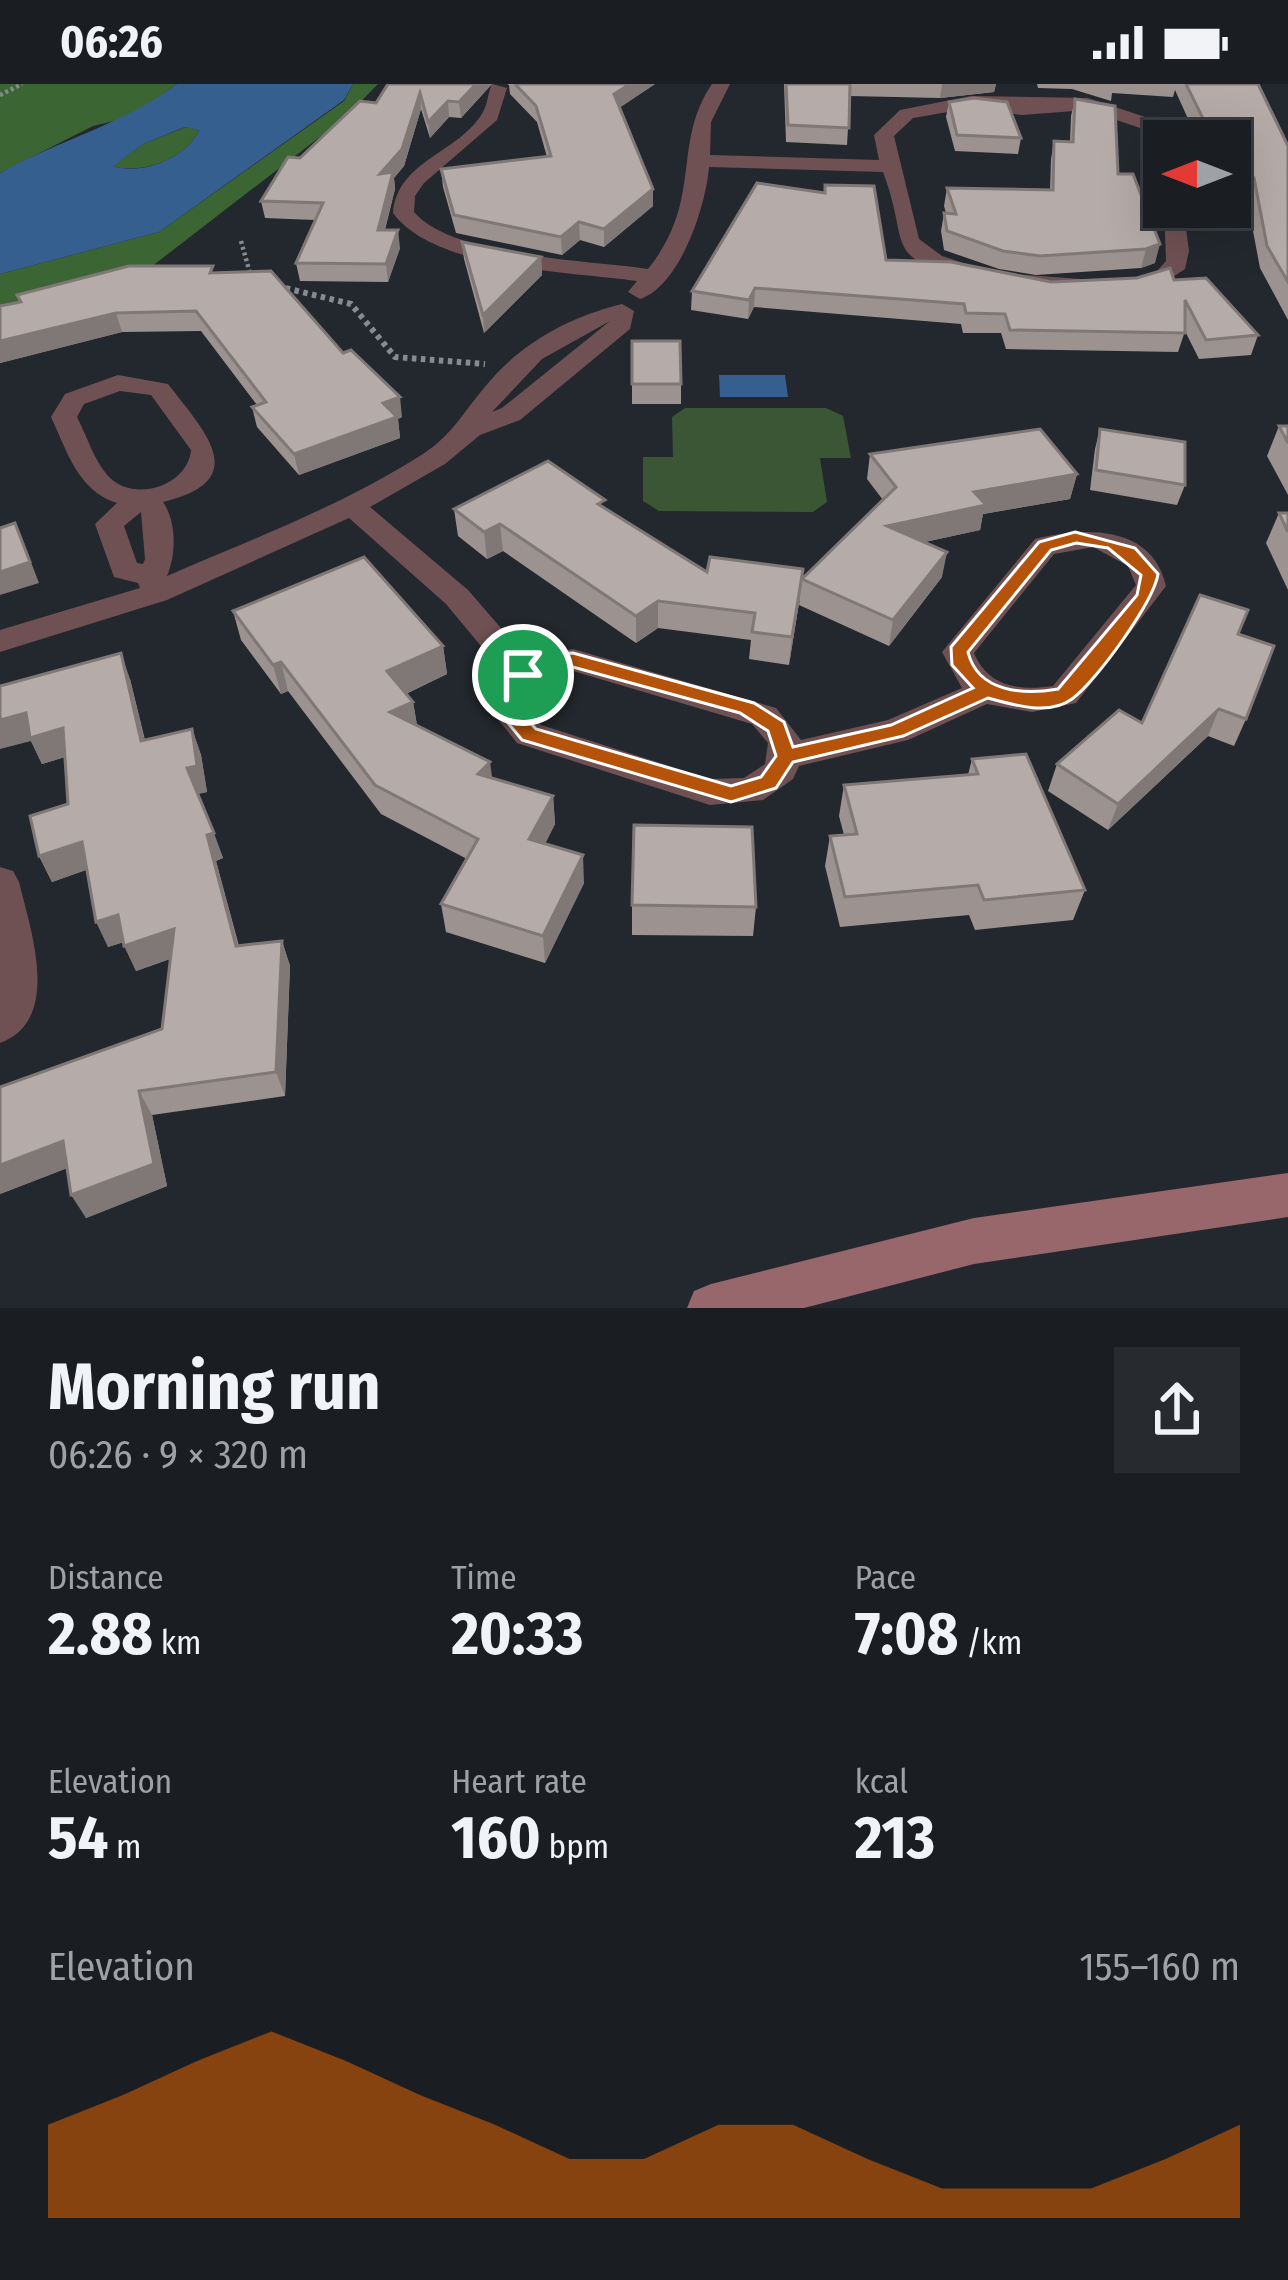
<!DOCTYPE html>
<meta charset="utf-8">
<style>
body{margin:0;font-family:"Fira Sans Condensed",sans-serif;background:#272b2f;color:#f1f3f6;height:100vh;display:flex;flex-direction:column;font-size:45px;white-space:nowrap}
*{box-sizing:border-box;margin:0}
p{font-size:39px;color:#9fa2a5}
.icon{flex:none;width:66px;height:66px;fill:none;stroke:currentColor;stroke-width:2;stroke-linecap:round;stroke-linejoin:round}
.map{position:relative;height:1224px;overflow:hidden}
.side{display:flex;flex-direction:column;background:#1a1e22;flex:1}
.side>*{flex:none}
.needle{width:78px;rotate:270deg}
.fabs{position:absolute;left:1143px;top:36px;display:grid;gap:24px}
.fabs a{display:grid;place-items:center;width:108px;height:108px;border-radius:0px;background:#1a1e22;box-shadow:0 12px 48px #0002,0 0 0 3px #383c40;font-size:60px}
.pin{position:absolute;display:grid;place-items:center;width:102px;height:102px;color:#fff;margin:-51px;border:6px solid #fff;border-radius:50%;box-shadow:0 3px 12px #0007}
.round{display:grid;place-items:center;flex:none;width:126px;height:126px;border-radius:0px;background:#272b2f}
.summary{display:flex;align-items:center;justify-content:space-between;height:204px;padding:0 48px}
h1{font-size:66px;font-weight:700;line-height:90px}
.figures{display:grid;grid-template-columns:repeat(3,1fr);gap:18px;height:204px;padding:12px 48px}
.figures div{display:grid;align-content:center}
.figures b{font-size:60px;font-weight:700}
.figures small{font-size:33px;font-weight:400}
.figures p{font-size:33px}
.chart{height:336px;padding:24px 48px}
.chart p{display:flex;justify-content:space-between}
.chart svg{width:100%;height:216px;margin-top:12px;fill:#b45309;opacity:.7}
.status{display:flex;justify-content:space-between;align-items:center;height:84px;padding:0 60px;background:#1a1e22;direction:ltr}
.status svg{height:33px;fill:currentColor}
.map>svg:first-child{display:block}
.green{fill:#3b5635}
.forest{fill:#3b6532}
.water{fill:#355f8f;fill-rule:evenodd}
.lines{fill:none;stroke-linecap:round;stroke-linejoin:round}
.path-far1{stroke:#868b8f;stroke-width:4.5;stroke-dasharray:3 3;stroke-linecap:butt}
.path{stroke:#868b8f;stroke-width:6;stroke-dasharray:4.5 4.5;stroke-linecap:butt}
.minor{fill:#705153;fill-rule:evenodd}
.secondary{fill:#97676b;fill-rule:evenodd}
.wall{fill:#9c9390}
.shaded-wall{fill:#7f7876}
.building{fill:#b5aba8;stroke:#7f7876;stroke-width:3}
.route{fill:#b45309;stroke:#fff;stroke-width:3;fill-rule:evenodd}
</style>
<div class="status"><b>06:26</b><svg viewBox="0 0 49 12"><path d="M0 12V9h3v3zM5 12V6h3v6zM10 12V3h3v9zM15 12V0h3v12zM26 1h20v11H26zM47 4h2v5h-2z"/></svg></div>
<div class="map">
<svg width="1288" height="1224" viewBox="0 0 1288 1224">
<rect width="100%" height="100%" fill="#23282e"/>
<!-- green -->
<path class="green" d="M685 324H826L843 332 851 374H820L827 418 813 428 659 427 643 417V373H673L672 333Z"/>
<!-- forest -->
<g class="forest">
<path d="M0 0H177L134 32 93 42 0 89Z"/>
<path d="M353 0H378L347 32 151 183 0 223V190L159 148 344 17Z"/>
<path d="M186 43 199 46C186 75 142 91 112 82L143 60Z"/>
</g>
<!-- water -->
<g class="water">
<path d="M177 0H353L344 16 159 148 0 190V89C59 56 124 40 177 0ZM185 43 199 46C187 74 141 92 113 82L143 60Z"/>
<path d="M719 291H785L788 313H720Z"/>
</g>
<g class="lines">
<!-- path-far1 -->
<g class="path-far1">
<path d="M0 11 22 0"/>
<path d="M241 157 251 193"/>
<path d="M277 202 289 205"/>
</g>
<!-- path -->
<path class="path" d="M277 202 351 220 395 273 485 280"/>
<!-- minor -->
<g class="minor">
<path d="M492 0 507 4 497 36 424 99 415 112 414 128C452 173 588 176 648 185 704 116 671 60 712 0H730L711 38 710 71 879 76 874 51 900 26 971 12 1088 14 1163 39 1174 57 1157 61 1149 47 1087 26 1022 31 971 24 913 34 894 52 919 155 942 172 985 186 988 191 977 198C878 173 912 164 883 88L709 83C706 122 680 202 640 215L628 208 637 197C568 187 435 186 393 129 397 76 460 69 483 28 488 19 488 8 492 0Z"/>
<path d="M1164 121 1183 123 1189 167 1185 185 1159 202 1123 206V196L1157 187 1166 177Z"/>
<path d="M999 189 1094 196 1105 203 1085 213 991 201 988 196Z"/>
<path d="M622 220 634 227 630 245 520 336 480 351 445 380 370 423 468 506 527 574 573 565 776 624 801 656 888 636 962 604 942 568 1035 455C1083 443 1152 440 1166 502L1076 619 1032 628 987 620 908 656 799 682 793 695 763 716 710 721 517 659 492 628 497 602 505 591 446 520 349 434 167 516 0 568V546L140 504 138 499 114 493 95 440 117 419C78 407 67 367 51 333L65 310 118 291 168 300C203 346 255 396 163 418 177 438 176 471 167 492 253 455 343 421 423 370 451 352 463 329 484 304 519 260 569 233 622 220ZM610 237 502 324 492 328 542 275ZM120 307 151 311 191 366C188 402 134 419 109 393 94 377 87 352 77 333L84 320ZM141 428 145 475 143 480 137 479 124 442ZM1093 463 1128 482 1136 501 1053 602C1020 607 988 603 974 569L1054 470ZM573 587 752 640 768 659 765 680 744 694 710 695 541 641 526 625 529 607 546 592Z"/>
<path d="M0 783 13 787 19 798C30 844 63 936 0 959Z"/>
</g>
<!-- secondary -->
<path class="secondary" d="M1288 1089V1133L974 1180 804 1224H687L694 1207 711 1200 974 1134Z"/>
</g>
<!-- wall -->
<g class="wall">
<path d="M388 0H492L461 34 449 33 430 54 421 25 404 82 394 94 395 105 385 146 400 164 388 198 300 197 296 179 315 136 265 134 261 117 300 74 376 19Z"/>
<path d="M507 0H655L619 24 653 105V122L604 163 580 156 562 171 456 149 443 103 441 85 547 73 537 38 510 10 509 1Z"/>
<path d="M784 0H996L994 8 940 14 850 12 847 61 786 58Z"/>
<path d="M1037 0H1258L1288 62V236L1260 184 1247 115H1230V57H1198L1175 6 1173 13 1112 9 1111 17 1072 5 1038 4Z"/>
<path d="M1075 15 1118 90 1155 179 1141 184 1036 191 999 185 944 166 941 147 944 129H946L944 122 947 104 1050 106 1051 75 1054 57 1070 58 1071 32Z"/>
<path d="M949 18 1021 54 1018 70 955 67 946 33Z"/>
<path d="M825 101 886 176 1051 198 1174 196 1258 251 1251 271 1199 275 1185 247 1178 268 1006 265 1001 249H963L961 240 754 223 748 235 691 226 692 207 824 108Z"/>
<path d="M462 158 541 173 542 191 484 249 464 175Z"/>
<path d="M215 189 343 269 402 333 398 335 400 354 299 391 257 343 252 323 257 321 201 247 122 248 0 279V222L20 218 17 211Z"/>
<path d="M632 257 681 300V320H632Z"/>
<path d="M1279 342H1288V411L1267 372Z"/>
<path d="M1100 345 1185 401 1177 421 1090 406 1095 365Z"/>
<path d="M870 370 1077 390 1070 415 983 430 980 446 925 458 942 493 889 562 799 521 800 512 789 581 749 575 751 556 658 544 636 559 503 467 487 475 458 452 454 425H605L707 488 802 495 883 416 867 395Z"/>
<path d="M1279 429H1288V506L1266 459Z"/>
<path d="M233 527 443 562 447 590 406 610 413 618 417 642 492 694 553 712 555 740 545 760 584 799 545 879 446 848 441 820 467 775 381 730 288 607 281 610 241 556Z"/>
<path d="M1238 550 1246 635 1234 662 1208 652 1108 746 1048 707 1057 680 1142 639Z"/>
<path d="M130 595 145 656 192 645 201 671 207 708 198 710 223 774 216 777 239 862 282 857 290 882 285 1012 152 1031 167 1102 86 1134 67 1084 0 1110 162 945 170 875 136 887 124 858 108 863 86 786 52 798 39 772 68 720 65 673 42 680 31 657Z"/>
<path d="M972 675 1085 806 1073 836 975 846 969 831 840 843 825 782 830 752 844 751 839 732 844 701 968 691Z"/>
<path d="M632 821 756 823 753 852 632 851Z"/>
</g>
<!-- shaded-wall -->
<g class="shaded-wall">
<path d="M476 0H492L461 34 459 18Z"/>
<path d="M630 0H655L614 27V10Z"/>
<path d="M942 0H996L994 8 940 14Z"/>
<path d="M420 9 421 25 404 82 394 94 395 105 380 163 378 146 380 90Z"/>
<path d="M448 17 449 33 430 54 428 38Z"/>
<path d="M653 105V122L604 163V145Z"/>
<path d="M579 138 580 156 562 171 561 153Z"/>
<path d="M398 146 400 164 388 198 386 180Z"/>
<path d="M1160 160 1155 179 1141 184 1146 165Z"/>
<path d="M541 173 542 191 484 249 483 231Z"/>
<path d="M755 204 754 223 748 235 749 216Z"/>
<path d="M116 229 122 248 0 279V257Z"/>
<path d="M400 313 402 333 398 335 400 354 299 391 294 370 383 319Z"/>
<path d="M1077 390 1070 415 983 430 980 446 883 467 887 442 974 408Z"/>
<path d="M500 440 503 467 487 475 484 448Z"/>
<path d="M24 460 39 499 0 511V488Z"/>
<path d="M947 468 942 493 889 562 893 536Z"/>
<path d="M803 485 800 512 789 581 792 553Z"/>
<path d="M658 517V544L636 559V532Z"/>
<path d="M443 562 447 590 392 616 387 587Z"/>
<path d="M121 569 130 595 151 683 141 657Z"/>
<path d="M281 578 288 607 281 610 273 581Z"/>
<path d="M413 618 418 646 390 628Z"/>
<path d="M1219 625 1208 652 1108 746 1118 720Z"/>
<path d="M26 629 63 644 75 670 42 680 31 657 0 665V636Z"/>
<path d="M192 645 201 671 207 708 196 710 187 684Z"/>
<path d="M490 678 494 707 478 690Z"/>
<path d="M553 712 555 740 532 784 529 755Z"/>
<path d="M214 749 223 774 216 777 245 888 236 862 207 751Z"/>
<path d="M82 758 94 783 52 798 39 772Z"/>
<path d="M583 771 584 799 545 879 543 852Z"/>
<path d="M118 831 130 856 108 863 96 838Z"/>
<path d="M174 845 184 870 136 887 124 862Z"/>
<path d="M282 857 290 882 285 1012 276 988Z"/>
<path d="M139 1007 152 1031 167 1102 86 1134 71 1111Z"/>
<path d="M63 1057 78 1080 0 1110V1081Z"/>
</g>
<!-- building -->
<g class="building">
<path d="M388 0H476L459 18 448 17 428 38 420 9 402 65 380 90 393 88 378 146H398L386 180 296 179 323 119 261 117 288 73 300 74 360 17 376 19Z"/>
<path d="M515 0H630L614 10 653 105 604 145 579 138 561 153 454 131 441 85 551 72 536 22Z"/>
<path d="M786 0H850L849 44 788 41Z"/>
<path d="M1186 0H1258L1288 62V198L1267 162 1254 94 1231 93 1230 57H1214Z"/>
<path d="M974 14 1007 18 1021 54 957 51 949 18Z"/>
<path d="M1075 15 1115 22 1118 90H1133L1160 160 1146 165 1040 172 1003 167 947 147 944 129 956 130 947 104 1053 106 1054 57 1073 58Z"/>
<path d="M757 99 825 109V101L874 102 886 176 951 178 1051 198 1137 194 1170 184 1174 196 1206 194 1258 251 1206 256 1185 216V249L1010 246 1005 230 966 229 964 220 755 204 749 216 692 207Z"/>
<path d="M462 158 541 173 483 231Z"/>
<path d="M129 182H213L210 189 271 187 343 269 351 266 400 313 383 319 397 333 294 370 252 323 266 318 196 227 116 229 0 257V222L21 218 17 211Z"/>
<path d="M632 257H680L681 300H632Z"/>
<path d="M1279 342H1288V359Z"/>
<path d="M1040 345 1077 390 974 408 986 421 887 442 947 468 893 536 802 495 896 403 870 370Z"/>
<path d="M1100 345 1185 358V401L1096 386Z"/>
<path d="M548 377 605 416 598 420 707 488 710 473 803 485 792 553 752 548 755 529 658 517 636 532 500 440 484 448 454 425Z"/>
<path d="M1279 429H1288V448Z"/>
<path d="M15 439 30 478 0 488V444Z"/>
<path d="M364 473 443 562 387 587 413 618 390 628 490 678 478 690 553 712 529 755 583 771 543 852 441 820 478 755 375 701 281 578 273 581 233 527Z"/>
<path d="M1200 511 1248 526 1238 550 1274 562 1246 635 1219 625 1118 720 1057 680 1119 626 1142 639Z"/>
<path d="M121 569 141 657 192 645 197 682 187 684 214 749 207 751 236 862 282 857 276 988 139 1007 154 1080 71 1111 63 1057 0 1081V1003L162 945 174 845 124 862 118 831 96 838 82 758 39 772 30 732 68 720 63 644 30 654 26 629 0 636V602Z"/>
<path d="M1026 670 1085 806 984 816 978 801 845 813 830 752 857 750 844 701 978 690 972 675Z"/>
<path d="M634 741 752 743 756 823 632 821Z"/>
</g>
<!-- route -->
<path class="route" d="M1075 448 1135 464 1158 490C1154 517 1096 598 1072 615 1049 632 1013 621 988 614L903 652 793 678 776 704 731 718 522 656 499 628C506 587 532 571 573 569L754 619 784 638 793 663 891 641 973 604 952 581 951 563 1039 458ZM1076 459 1108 464 1141 491 1137 511 1058 605C1025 611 978 609 968 568L1051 466ZM557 583H573L740 629 768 647 776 672 761 693 731 702 536 645 519 627 522 604Z"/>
</svg>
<div class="fabs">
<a><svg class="needle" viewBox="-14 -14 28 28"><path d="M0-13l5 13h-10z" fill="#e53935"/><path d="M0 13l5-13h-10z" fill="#9fa2a5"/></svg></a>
</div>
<div class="pin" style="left:523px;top:591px;background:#1e9e55"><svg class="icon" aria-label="arrive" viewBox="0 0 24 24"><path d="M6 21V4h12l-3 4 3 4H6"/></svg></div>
</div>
<section class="side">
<div class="summary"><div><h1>Morning run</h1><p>06:26 · 9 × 320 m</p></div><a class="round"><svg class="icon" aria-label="share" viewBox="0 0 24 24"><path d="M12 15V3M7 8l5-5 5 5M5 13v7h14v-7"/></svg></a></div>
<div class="figures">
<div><p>Distance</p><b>2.88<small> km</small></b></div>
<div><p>Time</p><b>20:33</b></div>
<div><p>Pace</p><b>7:08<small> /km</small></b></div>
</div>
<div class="figures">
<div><p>Elevation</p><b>54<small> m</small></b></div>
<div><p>Heart rate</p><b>160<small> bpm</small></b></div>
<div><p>kcal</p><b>213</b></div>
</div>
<div class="chart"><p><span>Elevation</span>155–160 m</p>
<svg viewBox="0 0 160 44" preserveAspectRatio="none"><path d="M0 44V25L10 19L20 12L30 6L40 12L50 19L60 25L70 32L80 32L90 25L100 25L110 32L120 38L130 38L140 38L150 32L160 25V44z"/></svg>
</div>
</section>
